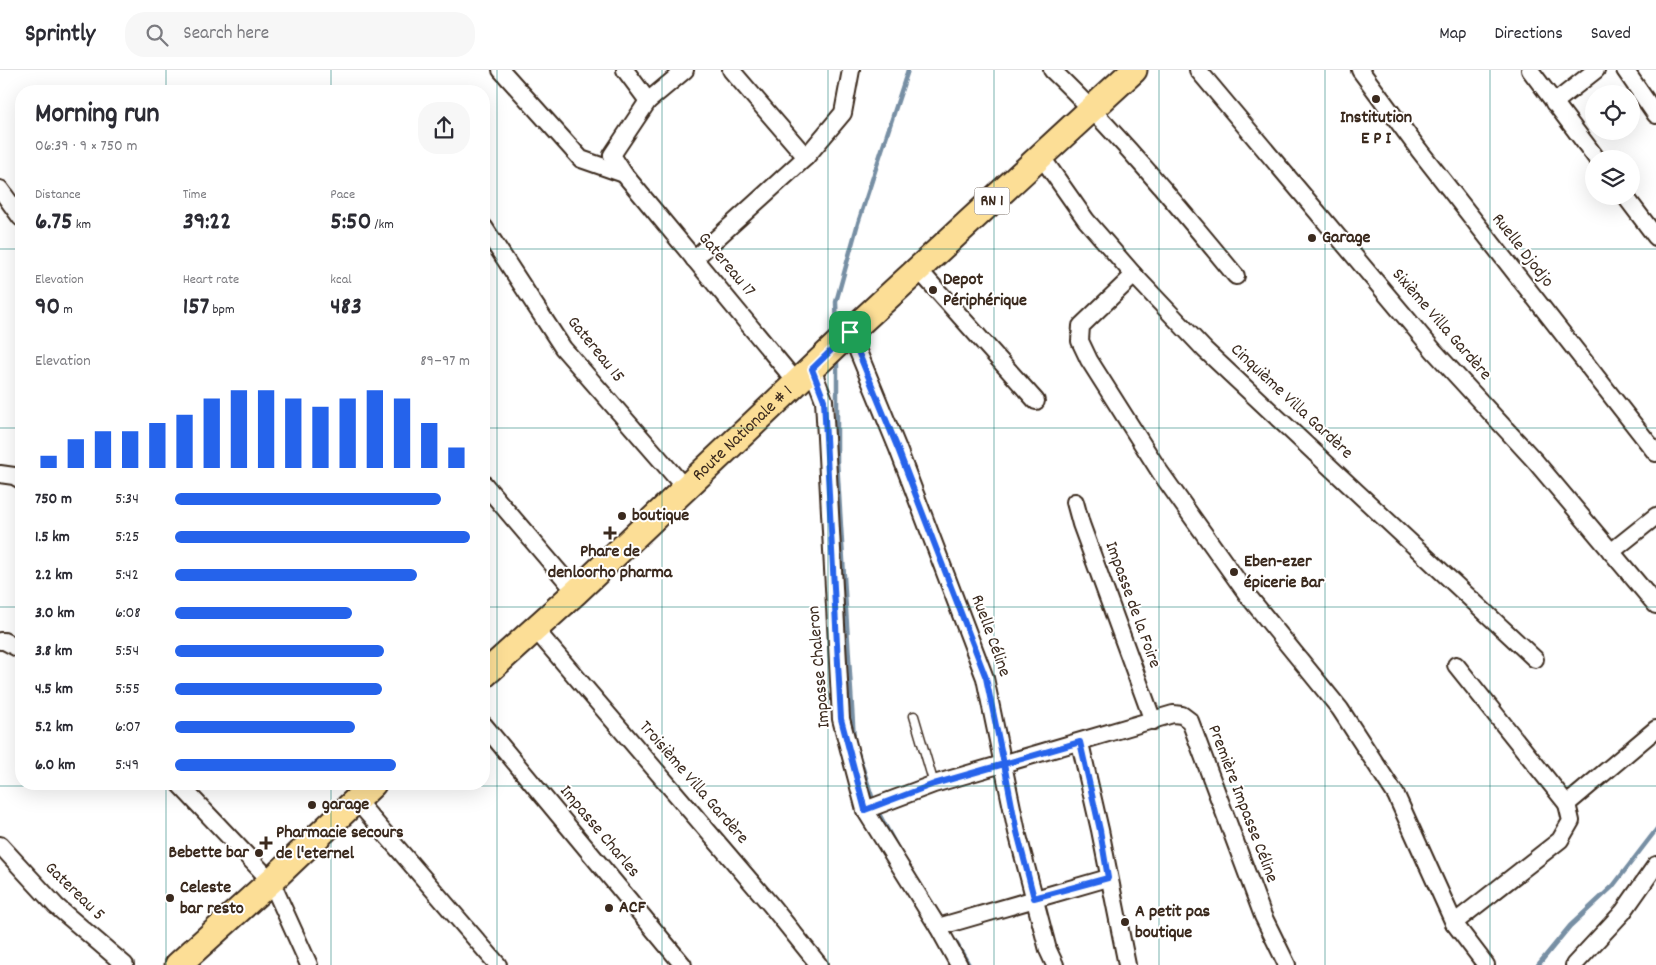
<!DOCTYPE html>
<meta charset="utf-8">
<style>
body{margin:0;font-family:Dekko,sans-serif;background:#f7f7f7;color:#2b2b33;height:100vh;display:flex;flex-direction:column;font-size:19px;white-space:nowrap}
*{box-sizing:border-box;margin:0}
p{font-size:16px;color:#7c7c81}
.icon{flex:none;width:28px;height:28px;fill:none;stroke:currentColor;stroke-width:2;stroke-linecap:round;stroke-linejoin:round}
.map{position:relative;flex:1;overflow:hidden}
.sheet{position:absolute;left:15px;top:15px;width:475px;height:705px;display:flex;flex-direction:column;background:#fff;border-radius:20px;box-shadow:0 5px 20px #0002}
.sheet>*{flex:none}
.tools{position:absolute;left:1585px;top:15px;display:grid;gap:10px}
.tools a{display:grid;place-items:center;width:55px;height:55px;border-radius:50%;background:#fff;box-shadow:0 5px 20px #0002;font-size:25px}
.pin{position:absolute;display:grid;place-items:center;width:42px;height:42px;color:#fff;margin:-21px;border-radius:10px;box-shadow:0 2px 8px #0006}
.round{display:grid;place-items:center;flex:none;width:52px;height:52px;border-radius:20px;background:#f7f7f7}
.overview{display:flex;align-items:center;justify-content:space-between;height:85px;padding:0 20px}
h1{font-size:28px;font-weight:800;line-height:38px}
.stats{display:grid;grid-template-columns:repeat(3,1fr);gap:8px;height:85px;padding:5px 20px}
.stats div{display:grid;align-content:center}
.stats b{font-size:25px;font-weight:800}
.stats small{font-size:14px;font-weight:400}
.stats p{font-size:14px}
.chart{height:140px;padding:10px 20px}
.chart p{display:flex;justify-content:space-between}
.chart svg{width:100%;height:90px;margin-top:5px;stroke:#2563eb;stroke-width:6}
ul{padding:0 20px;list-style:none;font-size:16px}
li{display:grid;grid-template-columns:80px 60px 1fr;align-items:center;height:38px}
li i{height:12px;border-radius:6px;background:#2563eb}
header{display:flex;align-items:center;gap:30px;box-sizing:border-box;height:70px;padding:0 25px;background:#fff;border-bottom:1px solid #e1e1e2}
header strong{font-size:24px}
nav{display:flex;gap:28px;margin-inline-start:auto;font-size:18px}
.search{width:350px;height:45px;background:#f7f7f7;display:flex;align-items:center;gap:12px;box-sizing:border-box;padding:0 18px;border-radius:20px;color:#7c7c81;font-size:19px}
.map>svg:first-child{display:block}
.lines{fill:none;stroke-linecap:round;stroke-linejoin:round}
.stream{stroke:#778fa4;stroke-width:4.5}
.lane-casing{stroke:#3b2a1e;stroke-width:11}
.street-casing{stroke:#3b2a1e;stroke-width:20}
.primary-casing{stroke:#3b2a1e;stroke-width:29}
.lane{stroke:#fff;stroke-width:8}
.street{stroke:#fff;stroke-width:16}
.primary{stroke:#fcde96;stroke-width:25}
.route-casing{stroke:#fff;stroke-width:10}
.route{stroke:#2563eb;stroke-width:6}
.grid{fill:none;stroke:#0f766e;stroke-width:1;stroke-opacity:0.55}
.poi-dot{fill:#3b2a1e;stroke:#fff;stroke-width:2}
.labels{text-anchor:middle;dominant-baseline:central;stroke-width:4;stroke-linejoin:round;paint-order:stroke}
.shield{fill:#fff;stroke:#766a62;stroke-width:1}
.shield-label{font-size:16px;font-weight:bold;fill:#3b2a1e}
.poi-label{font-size:18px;font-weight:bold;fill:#3b2a1e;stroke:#fff;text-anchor:start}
.street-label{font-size:18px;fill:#3b2a1e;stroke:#fff}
</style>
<header>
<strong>Sprintly</strong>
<div class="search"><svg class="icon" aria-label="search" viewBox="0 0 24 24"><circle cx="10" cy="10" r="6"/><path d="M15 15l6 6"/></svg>Search here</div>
<nav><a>Map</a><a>Directions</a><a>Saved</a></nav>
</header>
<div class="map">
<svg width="1656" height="895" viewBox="0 0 1656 895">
<rect width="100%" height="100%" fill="#fff"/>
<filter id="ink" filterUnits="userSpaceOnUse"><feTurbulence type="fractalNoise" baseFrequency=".02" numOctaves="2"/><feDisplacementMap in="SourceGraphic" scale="10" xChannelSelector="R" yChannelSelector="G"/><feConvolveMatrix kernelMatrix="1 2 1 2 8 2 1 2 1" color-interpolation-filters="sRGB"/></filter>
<g filter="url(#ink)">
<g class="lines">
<!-- stream -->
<g class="stream">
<path d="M837 263 836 232 858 153 908 0"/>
<path d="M837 292V391L854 671"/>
<path d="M858 683 874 733"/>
<path d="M877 740 898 779"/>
<path d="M955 871 969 895"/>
<path d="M1538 895 1570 856 1613 816 1656 760"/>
</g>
<!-- lane casing -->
<g class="lane-casing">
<path id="lane" d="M914 646 934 714"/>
</g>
<!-- street casing -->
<g class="street-casing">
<g id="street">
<path d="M501 0 581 89 624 104"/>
<path d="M625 0 648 31"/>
<path d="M685 0 648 31 612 85 624 104 797 313"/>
<path d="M731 0 806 87 843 43 851 0"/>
<path d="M1052 0C1119 64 1177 135 1236 206"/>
<path d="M1198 0 1434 281 1535 391 1656 535"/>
<path d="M1360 0 1419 80 1656 383"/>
<path d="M1530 0 1597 89"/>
<path d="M1625 0 1656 45"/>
<path d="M1554 33 1596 0"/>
<path d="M1041 86 1086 150 1134 205 1205 280 1535 589"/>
<path d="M0 119 21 148"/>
<path d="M1625 126 1656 167"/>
<path d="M484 157 563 278 686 419"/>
<path d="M694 189 806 87"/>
<path d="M918 199 1036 331"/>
<path d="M1134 205 1081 256 1080 271 1089 290 1160 402 1249 527 1340 639 1396 725 1454 853 1486 895"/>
<path d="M850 262 898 379 985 608 1017 762 1048 880 1055 895"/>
<path d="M812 299 824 330 841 649 865 740 938 857 959 895"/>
<path d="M0 404 14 406 21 410"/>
<path d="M484 414 576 522"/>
<path d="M1075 432 1081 454 1153 651"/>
<path d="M1611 482 1656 446"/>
<path d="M535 559 770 834 819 895"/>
<path d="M0 571H4L21 580"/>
<path d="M1456 595 1567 734"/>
<path d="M484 655 683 895"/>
<path d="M1080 673 1100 760 1127 895"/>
<path d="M179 714 271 811 309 895"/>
<path d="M356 730 498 895"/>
<path d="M865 740 934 714 1173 644 1182 645 1190 651 1263 846 1287 895"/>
<path d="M0 775 56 836 125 895"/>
<path d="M1454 853 1560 770 1571 751 1567 734 1656 659"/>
<path d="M938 857 1108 808"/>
<path d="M1574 895 1623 842 1656 795"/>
</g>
</g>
<!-- primary casing -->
<g class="primary-casing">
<g id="primary">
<path id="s1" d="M484 605 576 522 850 262 1134 0"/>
<path d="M178 895 271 811 373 714"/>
</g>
</g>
<!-- lane -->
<use href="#lane" class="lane"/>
<!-- street -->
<use href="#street" class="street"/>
<!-- primary -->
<use href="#primary" class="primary"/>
</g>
</g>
<g class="lines" filter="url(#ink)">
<!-- route casing -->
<g class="route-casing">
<path id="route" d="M850 262 812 299 824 330 841 649 865 740 934 714 1004 694 1017 762 1034 828 1108 808 1100 760 1080 672 1004 694 986 608 898 379 850 262"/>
</g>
<!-- route -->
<use href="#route" class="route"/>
</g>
<!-- grid -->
<path class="grid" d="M166 0V21M331 0V21M497 0V895M662 0V895M828 0V895M994 0V895M1159 0V895M1325 0V895M1490 0V895M0 179H21M484 179H1656M0 358H21M484 358H1656M0 537H21M484 537H1656M166 714V895M331 714V895M0 716H1656"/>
<!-- markers -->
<g class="poi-dot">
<circle cx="1376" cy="29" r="5"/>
<circle cx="1312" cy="168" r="5"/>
<circle cx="933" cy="220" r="5"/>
<circle cx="622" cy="446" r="5"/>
<path d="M607.5 455.5h5v5h5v5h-5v5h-5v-5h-5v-5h5z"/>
<circle cx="1234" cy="502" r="5"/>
<circle cx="312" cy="735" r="5"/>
<path d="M263.5 765.5h5v5h5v5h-5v5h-5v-5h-5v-5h5z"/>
<circle cx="259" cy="783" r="5"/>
<circle cx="170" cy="828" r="5"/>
<circle cx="609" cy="838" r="5"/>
<circle cx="1125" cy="852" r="5"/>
</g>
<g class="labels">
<!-- shield labels -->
<rect class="shield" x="974.5" y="117.5" width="35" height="27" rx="4"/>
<g class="shield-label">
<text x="992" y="131">RN 1</text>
</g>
<!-- poi labels -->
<g class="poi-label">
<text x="1376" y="48" text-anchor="middle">Institution<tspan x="1376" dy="21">E P I</tspan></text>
<text x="1322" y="168">Garage</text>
<text x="943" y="210">Depot<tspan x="943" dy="21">Périphérique</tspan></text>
<text x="632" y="446">boutique</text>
<text x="610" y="482" text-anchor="middle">Phare de<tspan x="610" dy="21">denloorho pharma</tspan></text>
<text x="1244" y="492">Eben-ezer<tspan x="1244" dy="21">épicerie Bar</tspan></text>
<text x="322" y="735">garage</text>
<text x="276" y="763">Pharmacie secours<tspan x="276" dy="21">de l'eternel</tspan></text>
<text x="249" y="783" text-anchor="end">Bebette bar</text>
<text x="180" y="818">Celeste<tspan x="180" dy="21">bar resto</tspan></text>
<text x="619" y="838">ACF</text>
<text x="1135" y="842">A petit pas<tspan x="1135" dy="21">boutique</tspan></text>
</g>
<!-- street labels -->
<g class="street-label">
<text transform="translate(1522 181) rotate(52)">Ruelle Djodjo</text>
<text transform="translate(726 195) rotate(50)">Gatereau 17</text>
<text transform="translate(1441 255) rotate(49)">Sixième Villa Gardère</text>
<text transform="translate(595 280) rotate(51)">Gatereau 15</text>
<text transform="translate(1291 332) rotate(43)">Cinquième Villa Gardère</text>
<text stroke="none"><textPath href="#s1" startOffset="354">Route Nationale # 1</textPath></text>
<text transform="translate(1132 535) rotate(70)">Impasse de la Foire</text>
<text transform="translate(990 566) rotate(70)">Ruelle Céline</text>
<text transform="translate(820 597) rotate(-95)">Impasse Chaleron</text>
<text transform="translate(693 713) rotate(49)">Troisième Villa Gardère</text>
<text transform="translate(1242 734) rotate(69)">Première Impasse Céline</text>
<text transform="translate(599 762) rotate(50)">Impasse Charles</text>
<text transform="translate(74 822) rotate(44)">Gatereau 5</text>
</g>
</g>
</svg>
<div class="tools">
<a><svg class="icon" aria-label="locate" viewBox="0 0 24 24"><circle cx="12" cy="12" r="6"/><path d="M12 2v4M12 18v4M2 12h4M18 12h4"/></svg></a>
<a><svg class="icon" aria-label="layers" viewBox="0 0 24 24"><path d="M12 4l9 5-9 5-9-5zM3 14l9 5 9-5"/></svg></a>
</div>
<div class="pin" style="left:850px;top:262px;background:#1e9e55"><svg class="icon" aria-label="arrive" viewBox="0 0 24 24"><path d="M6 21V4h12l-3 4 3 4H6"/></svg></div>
<section class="sheet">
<div class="overview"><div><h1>Morning run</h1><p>06:39 · 9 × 750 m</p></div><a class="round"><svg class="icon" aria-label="share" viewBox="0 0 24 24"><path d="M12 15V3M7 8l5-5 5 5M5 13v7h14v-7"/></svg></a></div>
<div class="stats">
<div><p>Distance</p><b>6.75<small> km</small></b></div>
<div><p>Time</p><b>39:22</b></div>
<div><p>Pace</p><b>5:50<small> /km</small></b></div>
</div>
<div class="stats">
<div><p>Elevation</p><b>90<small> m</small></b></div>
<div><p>Heart rate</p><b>157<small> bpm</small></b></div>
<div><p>kcal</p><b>483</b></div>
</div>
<div class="chart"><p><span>Elevation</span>89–97 m</p>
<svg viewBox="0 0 160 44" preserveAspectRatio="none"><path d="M5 44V38M15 44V30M25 44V26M35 44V26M45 44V22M55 44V18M65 44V10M75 44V6M85 44V6M95 44V10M105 44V14M115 44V10M125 44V6M135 44V10M145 44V22M155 44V34"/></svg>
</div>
<ul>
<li><b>750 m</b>5:34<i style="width:90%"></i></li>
<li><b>1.5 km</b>5:25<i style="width:100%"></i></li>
<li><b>2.2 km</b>5:42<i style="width:82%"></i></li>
<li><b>3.0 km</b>6:08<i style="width:60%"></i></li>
<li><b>3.8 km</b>5:54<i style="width:71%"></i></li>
<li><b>4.5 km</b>5:55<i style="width:70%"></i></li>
<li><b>5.2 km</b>6:07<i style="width:61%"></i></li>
<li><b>6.0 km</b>5:49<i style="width:75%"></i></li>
</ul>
</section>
</div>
